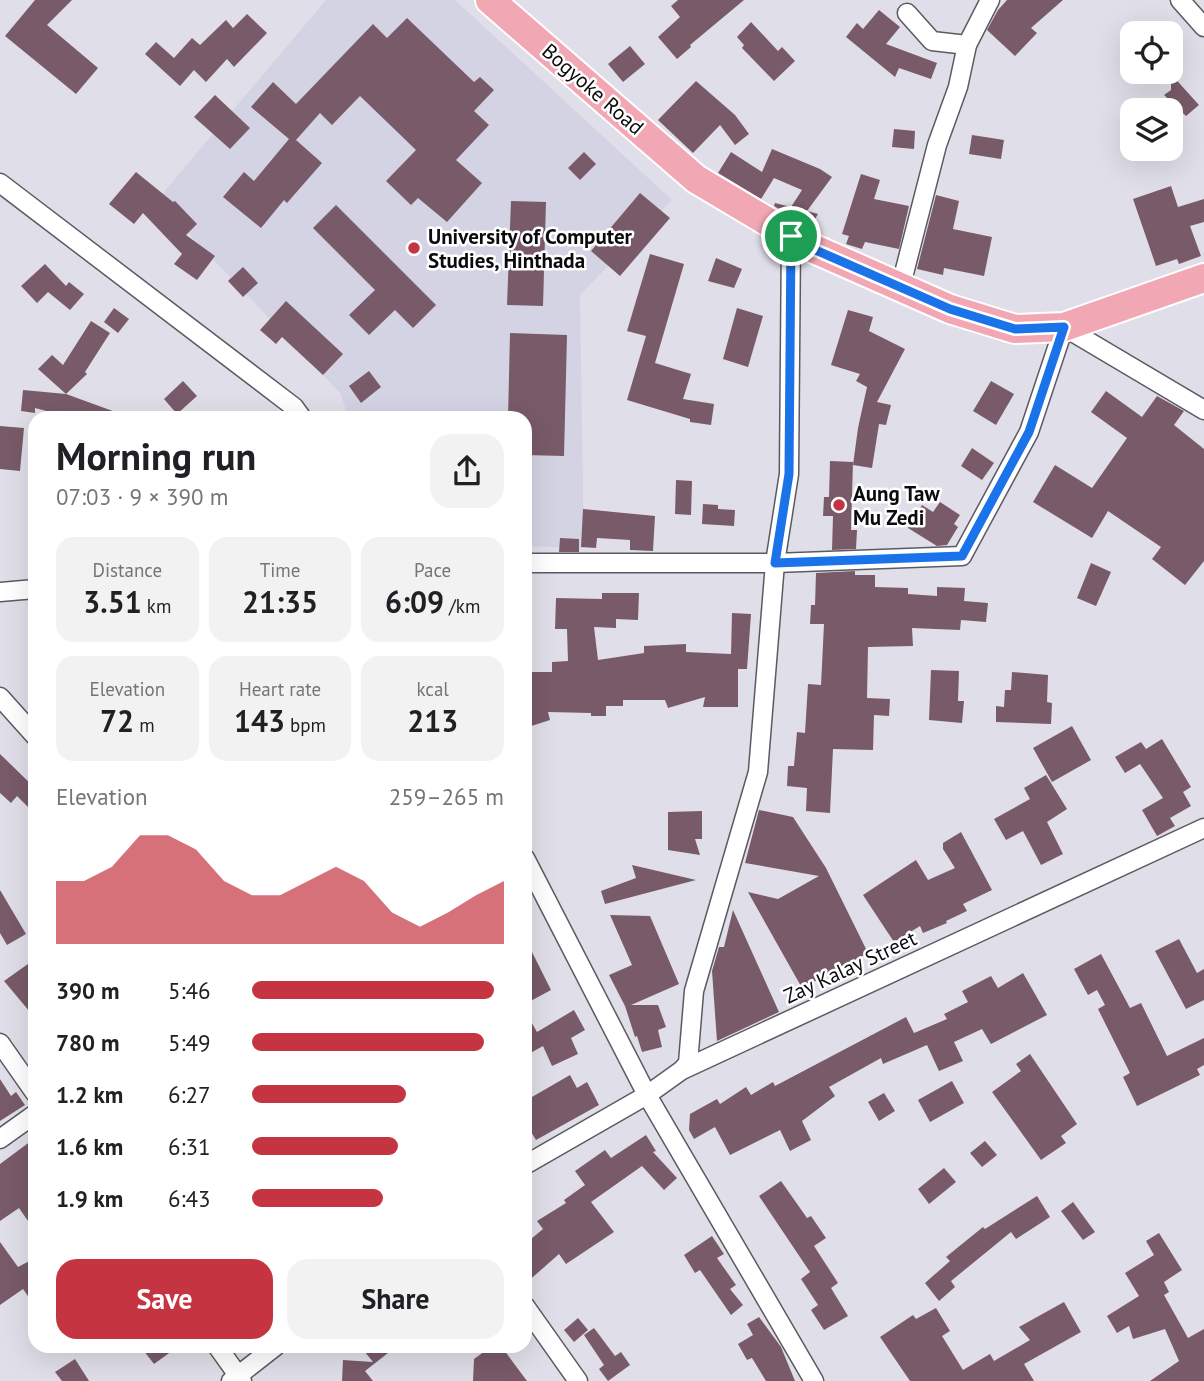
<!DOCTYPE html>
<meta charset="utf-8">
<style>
body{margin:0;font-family:"PT Sans",sans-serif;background:#f2f2f2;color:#202124;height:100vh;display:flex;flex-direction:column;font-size:26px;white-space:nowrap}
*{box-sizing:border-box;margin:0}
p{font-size:23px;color:#757577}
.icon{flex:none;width:38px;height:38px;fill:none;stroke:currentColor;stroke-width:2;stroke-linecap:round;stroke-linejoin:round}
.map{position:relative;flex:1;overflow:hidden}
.sheet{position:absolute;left:28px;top:411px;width:504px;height:942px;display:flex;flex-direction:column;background:#fff;border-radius:21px;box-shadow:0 7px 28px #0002}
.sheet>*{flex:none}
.controls{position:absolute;left:1120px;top:21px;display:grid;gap:14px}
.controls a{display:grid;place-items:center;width:63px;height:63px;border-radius:14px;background:#fff;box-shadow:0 7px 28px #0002;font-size:35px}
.pin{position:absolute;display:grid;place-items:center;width:60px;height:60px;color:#fff;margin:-30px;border:4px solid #fff;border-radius:50%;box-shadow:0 2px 7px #0007}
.round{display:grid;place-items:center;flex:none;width:74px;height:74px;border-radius:21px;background:#f2f2f2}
.head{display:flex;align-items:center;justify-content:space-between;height:119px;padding:0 28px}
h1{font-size:38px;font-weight:700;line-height:52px}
.stats{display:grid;grid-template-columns:repeat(3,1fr);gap:10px;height:119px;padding:7px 28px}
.stats div{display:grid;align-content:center;border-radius:18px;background:#f2f2f2;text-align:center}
.stats b{font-size:30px;font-weight:700}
.stats small{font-size:19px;font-weight:400}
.stats p{font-size:19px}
.chart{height:196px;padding:14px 28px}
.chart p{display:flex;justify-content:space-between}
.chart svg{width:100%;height:126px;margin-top:7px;fill:#c53541;opacity:.7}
.primary-button{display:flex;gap:14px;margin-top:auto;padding:14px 28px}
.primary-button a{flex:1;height:80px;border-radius:21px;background:#c53541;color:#fff;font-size:28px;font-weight:700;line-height:80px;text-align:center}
.primary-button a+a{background:#f2f2f2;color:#202124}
ul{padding:0 28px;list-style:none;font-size:23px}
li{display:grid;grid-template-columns:112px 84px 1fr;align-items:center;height:52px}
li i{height:18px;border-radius:9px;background:#c53541}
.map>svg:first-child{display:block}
.built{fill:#d4d3e3}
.building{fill:#795a68}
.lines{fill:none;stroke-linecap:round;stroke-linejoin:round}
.minor-casing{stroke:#5b5a62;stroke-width:21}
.primary-casing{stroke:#fff;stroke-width:32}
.minor{stroke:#fff;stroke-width:18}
.primary{stroke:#f2a7b4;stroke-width:28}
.route-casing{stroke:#fff;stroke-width:14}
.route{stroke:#1a73e8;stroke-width:9}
.poi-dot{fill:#c53541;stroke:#fff;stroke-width:2.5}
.labels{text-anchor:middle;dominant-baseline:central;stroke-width:5;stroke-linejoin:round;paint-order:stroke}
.street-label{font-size:21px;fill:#0b0b0e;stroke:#fff}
.poi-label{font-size:21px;font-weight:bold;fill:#0b0b0e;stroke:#fff;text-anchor:start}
</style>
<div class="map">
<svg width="1204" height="1381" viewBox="0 0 1204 1381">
<rect width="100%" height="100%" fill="#e0dfe9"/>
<!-- built -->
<path class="built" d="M326 0H455L672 200 580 295 584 548 525 546V418H349L340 393 157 200Z"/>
<!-- building -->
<g class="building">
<path d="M35 0H72L47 25 98 68 76 94 5 36Z"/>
<path d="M678 0H744L690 45 691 47 677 59 658 37 680 17 671 6Z"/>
<path d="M1007 0H1063L1031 28 1037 33 1015 56 987 30 998 10Z"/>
<path d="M879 10 900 27 886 44 937 63 931 79 899 68 895 77 846 37 857 23 863 29Z"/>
<path d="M247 14 267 33 234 67 227 59 206 82 194 70 180 86 145 54 156 42 174 58 192 38 200 45 226 20 233 28Z"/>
<path d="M407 18 474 82 480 77 494 90 474 111 489 125 456 160 482 183 447 222 418 198 411 205 386 181 416 150 360 96 332 125 320 113 296 140 322 163 287 203 284 200 261 228 223 197 244 172 254 181 289 139 251 107 273 82 296 104 373 24 387 38Z"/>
<path d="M751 22 778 51 782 47 795 61 774 81 742 48 744 45 737 37Z"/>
<path d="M630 46 645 64 623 82 608 64Z"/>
<path d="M1171 74 1199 105 1186 116 1164 95 1171 90Z"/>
<path d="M696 81 735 115 749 134 735 145 720 125 693 153 658 120Z"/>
<path d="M215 95 250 128 230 149 194 117Z"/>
<path d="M894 129 915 131 914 149 892 147Z"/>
<path d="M972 135 1004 140 1001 159 969 154Z"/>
<path d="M772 149 820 169 832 177 807 211 818 214 810 227 774 206 775 203 791 207 802 190 774 178 761 199 718 173 731 152 762 172Z"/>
<path d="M584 152 596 164 580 180 568 168Z"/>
<path d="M136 172 173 202 175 201 197 224 186 235 215 256 197 280 174 264 182 254 143 213 134 224 109 204Z"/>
<path d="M861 174 880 180 874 199 909 206 899 249 865 242 862 249 846 244 849 236 842 234Z"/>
<path d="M1171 186 1178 207 1204 199V222L1190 226 1201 256 1179 264 1177 259 1156 266 1133 199Z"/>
<path d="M640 193 670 218 620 276 591 251Z"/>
<path d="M936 195 959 201 953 229 992 237 984 276 944 268 943 275 917 269Z"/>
<path d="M511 201 546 202 543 306 507 305Z"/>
<path d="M336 205 436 305 413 328 395 310 369 335 349 315 375 290 313 228Z"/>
<path d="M650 254 684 264 655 363 691 374 683 399 714 404 711 425 690 422V419L627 400 646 336 627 331Z"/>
<path d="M716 258 742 269 734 288 708 281Z"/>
<path d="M45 264 66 286 69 282 84 294 70 310 48 292 37 303 21 286Z"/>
<path d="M243 267 258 283 243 297 228 281Z"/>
<path d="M286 301 343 354 323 375 282 337 276 344 260 330Z"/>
<path d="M114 308 129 319 118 333 104 322Z"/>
<path d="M737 308 763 316 748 367 723 359Z"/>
<path d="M848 310 873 317 869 331 905 349 877 402 891 405 886 425 879 424 872 468 853 465 858 428 867 387 856 381 860 374 831 365Z"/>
<path d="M91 321 110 333 85 372 87 374 66 394 132 418 69 417 35 408V413L21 411 23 390 66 394 38 369 52 355 63 365Z"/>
<path d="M510 333 567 335 564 456 525 455V418H508Z"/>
<path d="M369 371 381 387 361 403 349 386Z"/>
<path d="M183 381 197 396 177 414 164 399Z"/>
<path d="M991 381 1014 394 996 425 973 411Z"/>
<path d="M1106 391 1142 417 1157 396 1184 411 1174 425 1204 449V561L1185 585 1152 559 1161 547 1108 511 1092 538 1033 502 1055 465 1092 488 1127 438 1091 412Z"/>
<path d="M0 426 24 428 20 471 0 469Z"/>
<path d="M972 448 994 463 982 480 961 466Z"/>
<path d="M830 461 853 462 851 530H857L856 549 832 550 833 516H823L824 497H829Z"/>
<path d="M676 480 692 481 691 515 675 514Z"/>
<path d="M940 502 960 515 954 524 958 527 947 545 937 546 908 528 922 505 933 512Z"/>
<path d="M703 504 718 505V509L735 510 734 526 702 524Z"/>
<path d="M583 509 655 516 653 551 630 550V540L597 538 596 548 581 547Z"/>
<path d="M560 538 579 539V552H559Z"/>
<path d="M1091 563 1111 572 1096 606 1077 598Z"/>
<path d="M855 571V575H875V587L908 588V594L937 596V587L965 588 964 601 988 603 986 622 961 620 960 630 912 628 913 646 868 647 867 698 890 699 889 716 874 715 873 750 833 749 830 813 806 811 807 788 787 786 788 766H794L797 732 805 733 808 684 821 685 824 624H810L811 605H815L816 573Z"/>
<path d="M602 593H639L638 620 616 619V628L594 627 598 660 644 653V646L686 644V652L731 654 732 613 751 614 747 669H738V707H703L705 697 668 708 665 700H623V706H606V716H591V713L548 712 550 720 525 728V672H552V662L568 661 567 629H555L556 598 602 599Z"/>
<path d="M931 670 959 671 958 701H964L962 723 929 720Z"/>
<path d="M1012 672 1048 675 1047 702 1052 703 1051 724 996 722V706L1004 707 1005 690H1011Z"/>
<path d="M1072 726 1091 760 1052 782 1033 748Z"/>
<path d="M1162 739 1191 787 1183 792 1191 806 1170 818 1175 826 1157 836 1142 810 1163 798 1140 764 1125 773 1115 757 1141 742 1146 749Z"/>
<path d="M0 754 35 788V814L17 796 11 803 0 793Z"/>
<path d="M1046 775 1067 809 1047 822 1063 854 1041 865 1023 831 1006 840 994 819 1030 799 1024 788Z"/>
<path d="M759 810 793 817 826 868 868 953 802 988 748 892 778 899 819 876 745 863Z"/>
<path d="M702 811V839H695L700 855 668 850V812Z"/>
<path d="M961 832 992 890 963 904 967 911 946 921 947 923 923 933 920 926 894 942 863 895 916 860 928 880 955 868 943 849V843Z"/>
<path d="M632 865 696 880 605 904 601 891 636 878Z"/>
<path d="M0 890 26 934 7 945 0 933Z"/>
<path d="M733 910 779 1012 717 1041 712 971 719 947H724Z"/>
<path d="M610 915 650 916 679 984 631 1005H658L666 1027 658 1030 662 1047 642 1052 637 1036 635 1037 625 1006 609 975 632 965Z"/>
<path d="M525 938 551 990 525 1004Z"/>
<path d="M1179 939 1197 973 1204 969V1000L1186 1009 1155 951Z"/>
<path d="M1101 954 1130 1008 1141 1003 1167 1056 1204 1038V1065L1197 1069 1200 1075 1137 1106 1123 1077 1130 1073 1098 1009 1105 1005 1097 990 1088 995 1074 969Z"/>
<path d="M35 959V1018L4 981Z"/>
<path d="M1023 973 1047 1015 991 1044 982 1029 954 1042 963 1061 939 1071 927 1045 883 1064 881 1058 829 1087 835 1096 802 1121 811 1140 790 1151 780 1130 730 1155 715 1127 694 1139 689 1130 690 1114 717 1099 720 1104 746 1087 751 1095 773 1082 775 1086 906 1017 914 1033 947 1019 944 1014 968 1002 962 991 991 976 998 988Z"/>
<path d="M574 1010 585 1030 571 1038 578 1054 552 1066 543 1046 525 1056V1011L537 1032Z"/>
<path d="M1030 1054 1077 1124 1061 1136 1066 1143 1041 1160 992 1092 1021 1071 1016 1064Z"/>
<path d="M570 1075 577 1088 587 1082 599 1105 536 1140 525 1122V1101Z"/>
<path d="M0 1079 11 1096 16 1092 25 1105 0 1121Z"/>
<path d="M952 1081 964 1103 930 1122 918 1100Z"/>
<path d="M884 1093 895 1111 879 1121 868 1102Z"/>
<path d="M646 1135 656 1151 653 1152 677 1178 664 1190 642 1166 591 1202 614 1232 566 1264 559 1254 525 1284V1244L543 1229 537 1221 566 1203 564 1200 585 1185 575 1171 605 1150 611 1158Z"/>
<path d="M35 1138V1231L19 1208 0 1221V1164Z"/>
<path d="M985 1141 997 1155 982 1167 970 1153Z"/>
<path d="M944 1168 956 1182 929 1204 918 1189Z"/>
<path d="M781 1181 807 1218 811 1216 826 1238 814 1246 838 1283 831 1288 848 1316 824 1330 811 1310 818 1305 801 1279 810 1272 759 1196Z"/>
<path d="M1037 1196 1050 1217 1016 1239 1011 1232 951 1281 955 1287 939 1301 925 1283 950 1261 946 1257 983 1227 985 1229Z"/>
<path d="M1073 1202 1095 1232 1083 1240 1061 1211Z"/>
<path d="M1159 1233 1182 1270 1164 1282 1169 1292 1164 1295 1188 1338 1204 1329V1381H1150L1179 1361 1165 1329 1133 1339 1129 1326 1117 1333 1107 1316 1139 1296 1125 1273 1154 1255 1146 1241Z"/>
<path d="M712 1236 724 1254 717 1258 736 1285 730 1289 743 1305 731 1315 700 1270 695 1273 684 1255Z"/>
<path d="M0 1242 18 1267 35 1258V1306L23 1289 0 1305Z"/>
<path d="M1064 1302 1081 1332 1024 1364 1034 1381H910L880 1337 913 1315 916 1319 936 1308 950 1331 942 1336 963 1370 990 1354 994 1361 1030 1340 1019 1327Z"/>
<path d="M759 1317 781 1347 795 1381H766L752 1358 747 1360 738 1344 753 1335 747 1324Z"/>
<path d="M578 1318 588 1330 574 1342 564 1330Z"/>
<path d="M594 1328 615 1356 621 1352 630 1365 608 1381 599 1369 604 1365 584 1335Z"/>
<path d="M140 1346H179L154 1364Z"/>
<path d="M360 1346H397L365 1371 373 1381H342L343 1360 373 1362Z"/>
<path d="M492 1346H501L527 1381H473L474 1359Z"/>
<path d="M75 1359 89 1381H62L55 1372Z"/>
</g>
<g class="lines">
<!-- minor casing -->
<g class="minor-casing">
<g id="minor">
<path d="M1180 0 1204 27"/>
<path d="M907 13 932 41 967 45"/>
<path d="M0 183 294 407 302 418"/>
<path d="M901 285 937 145 958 87 967 45 990 0"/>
<path d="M525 563H775L962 556 1029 432 1064 327 1204 410"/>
<path d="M0 592 35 589"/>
<path d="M0 697 35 736"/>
<path d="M525 858 647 1095 814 1381"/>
<path d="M0 1043 35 1093"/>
<path d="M682 1070 688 1063 694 991 758 772 775 563 789 474 791 236"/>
<path d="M0 1139 35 1114"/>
<path d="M525 1165 647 1095 682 1070 1204 828"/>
<path d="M525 1306 578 1381"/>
<path d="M217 1346 242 1381"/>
<path d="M231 1381 276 1346"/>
</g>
</g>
<!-- primary casing -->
<g class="primary-casing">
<path id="primary" d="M490 0 696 179 812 248 950 309 1015 329 1064 327 1204 278"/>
</g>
<!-- minor -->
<use href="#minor" class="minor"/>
<!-- primary -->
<use href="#primary" class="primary"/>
</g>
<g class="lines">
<!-- route casing -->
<g class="route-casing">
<path id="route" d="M791 236 811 248 950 309 1015 329 1064 327 1029 432 962 556 775 563 789 474Z"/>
</g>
<!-- route -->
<use href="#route" class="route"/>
</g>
<!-- markers -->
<g class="poi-dot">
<circle cx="414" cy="248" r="7"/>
<circle cx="839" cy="505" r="7"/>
</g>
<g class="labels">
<!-- street labels -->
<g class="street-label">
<text transform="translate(593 89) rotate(41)">Bogyoke Road</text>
<text transform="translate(850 967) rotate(-25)">Zay Kalay Street</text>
</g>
<!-- poi labels -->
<g class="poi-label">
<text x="428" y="236">University of Computer<tspan x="428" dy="24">Studies, Hinthada</tspan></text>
<text x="853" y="493">Aung Taw<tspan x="853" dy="24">Mu Zedi</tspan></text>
</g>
</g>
</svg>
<div class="controls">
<a><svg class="icon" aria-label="locate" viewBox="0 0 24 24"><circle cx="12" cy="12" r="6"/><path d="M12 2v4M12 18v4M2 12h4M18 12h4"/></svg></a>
<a><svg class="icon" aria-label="layers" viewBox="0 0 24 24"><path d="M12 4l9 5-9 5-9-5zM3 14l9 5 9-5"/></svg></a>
</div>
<div class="pin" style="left:791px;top:236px;background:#1e9e55"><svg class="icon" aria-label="arrive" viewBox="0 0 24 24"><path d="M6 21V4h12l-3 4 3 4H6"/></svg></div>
<section class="sheet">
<div class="head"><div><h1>Morning run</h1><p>07:03 · 9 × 390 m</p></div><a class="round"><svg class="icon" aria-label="share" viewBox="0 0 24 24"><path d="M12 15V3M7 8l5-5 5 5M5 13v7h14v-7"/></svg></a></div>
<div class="stats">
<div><p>Distance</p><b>3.51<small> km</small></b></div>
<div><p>Time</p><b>21:35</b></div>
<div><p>Pace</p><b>6:09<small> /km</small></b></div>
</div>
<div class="stats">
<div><p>Elevation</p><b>72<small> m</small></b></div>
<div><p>Heart rate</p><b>143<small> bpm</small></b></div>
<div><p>kcal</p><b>213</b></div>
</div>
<div class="chart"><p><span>Elevation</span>259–265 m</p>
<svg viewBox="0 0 160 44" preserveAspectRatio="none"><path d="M0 44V22L10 22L20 17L30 6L40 6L50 11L60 22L70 27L80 27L90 22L100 17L110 22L120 33L130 38L140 33L150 27L160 22V44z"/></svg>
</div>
<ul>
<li><b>390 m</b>5:46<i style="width:96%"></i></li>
<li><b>780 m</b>5:49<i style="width:92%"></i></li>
<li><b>1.2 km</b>6:27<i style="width:61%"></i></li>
<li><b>1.6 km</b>6:31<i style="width:58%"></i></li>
<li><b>1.9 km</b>6:43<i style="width:52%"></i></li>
</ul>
<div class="primary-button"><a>Save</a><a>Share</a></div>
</section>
</div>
